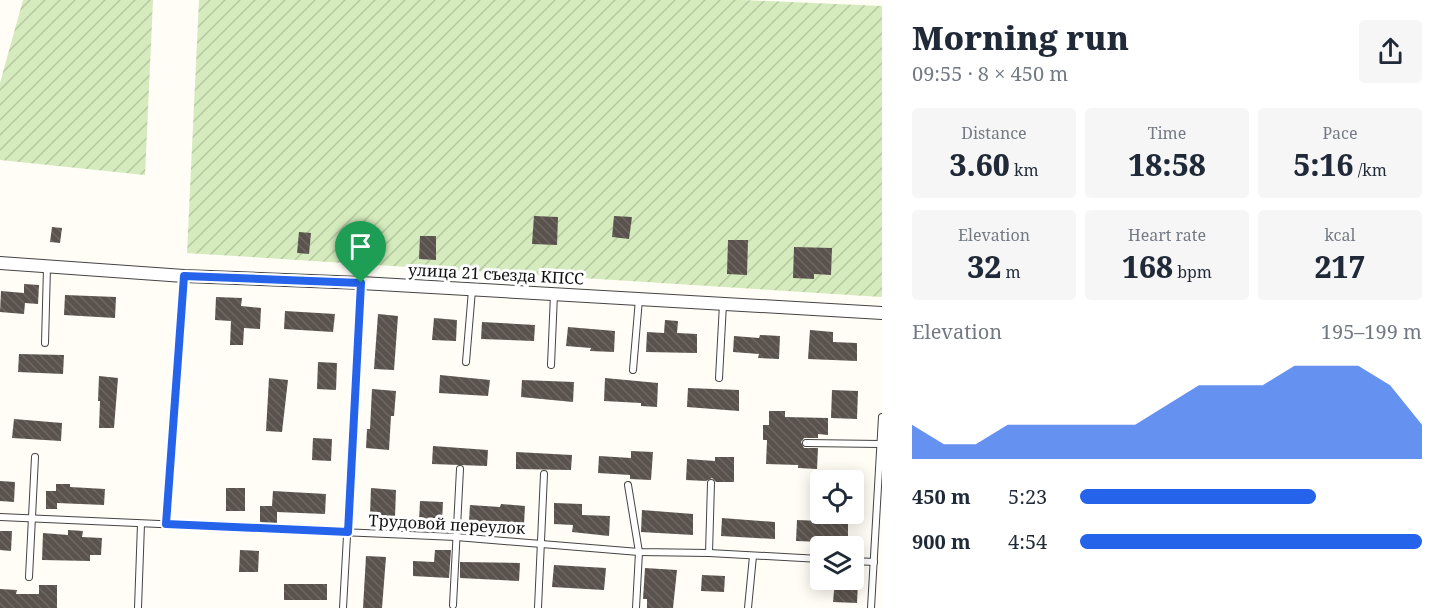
<!DOCTYPE html>
<meta charset="utf-8">
<style>
body{margin:0;font-family:"Noto Serif",serif;background:#f6f6f7;color:#1f2937;height:100vh;display:flex;flex-direction:column;font-size:22px;white-space:nowrap}
*{box-sizing:border-box;margin:0}
p{font-size:20px;color:#747a83}
.icon{flex:none;width:33px;height:33px;fill:none;stroke:currentColor;stroke-width:2;stroke-linecap:round;stroke-linejoin:round}
.map{position:relative;flex:1;overflow:hidden}
.drawer{display:flex;flex-direction:column;background:#fff;width:570px}
.drawer>*{flex:none}
.tools{position:absolute;left:810px;top:470px;display:grid;gap:12px}
.tools a{display:grid;place-items:center;width:54px;height:54px;border-radius:6px;background:#fff;box-shadow:0 3px 15px #0003;font-size:30px}
.pin{position:absolute;display:grid;place-items:center;width:51px;height:51px;color:#fff;margin:-62px -26px;border-radius:50% 50% 50% 0;rotate:-45deg;box-shadow:0 0 6px #0007}
.pin .icon{rotate:45deg}
.round{display:grid;place-items:center;flex:none;width:63px;height:63px;border-radius:6px;background:#f6f6f7}
.summary{display:flex;align-items:center;justify-content:space-between;height:102px;padding:0 30px}
h1{font-size:33px;font-weight:800;line-height:45px}
.figures{display:grid;grid-template-columns:repeat(3,1fr);gap:9px;height:102px;padding:6px 30px}
.figures div{display:grid;align-content:center;border-radius:6px;background:#f6f6f7;text-align:center}
.figures b{font-size:30px;font-weight:800}
.figures small{font-size:16px;font-weight:400}
.figures p{font-size:16px}
.chart{height:168px;padding:12px 30px}
.chart p{display:flex;justify-content:space-between}
.chart svg{width:100%;height:108px;margin-top:6px;fill:#2563eb;opacity:.7}
ul{padding:0 30px;list-style:none;font-size:20px}
li{display:grid;grid-template-columns:96px 72px 1fr;align-items:center;height:45px}
li i{height:15px;border-radius:8px;background:#2563eb}
main{display:flex;flex:1;min-height:0}
.map>svg:first-child{display:block}
.garden{fill:url(#garden-furrows)}
.building{fill:url(#building-back-hatch)}
.lines{fill:none;stroke-linecap:round;stroke-linejoin:round}
.service-casing{stroke:#444;stroke-width:8}
.minor-casing{stroke:#444;stroke-width:14}
.service{stroke:#fff;stroke-width:6}
.minor{stroke:#fff;stroke-width:12}
.route-casing{stroke:#fff;stroke-width:12}
.route{stroke:#2563eb;stroke-width:8}
.labels{text-anchor:middle;dominant-baseline:central;stroke-width:6;stroke-linejoin:round;paint-order:stroke}
.street-label{font-size:16px;fill:#111;stroke:#fff}
</style>
<main>
<div class="map">
<svg width="882" height="608" viewBox="0 0 882 608">
<defs>
<pattern id="garden-furrows" width="10" height="10" patternUnits="userSpaceOnUse" patternTransform="scale(1.5)"><rect width="10" height="10" fill="#d5ebbd"/><path d="M-1 1l2-2M0 10L10 0M9 11l2-2" fill="none" stroke="#b6c8a1"/></pattern>
<pattern id="building-back-hatch" width="6" height="6" patternUnits="userSpaceOnUse" patternTransform="scale(1.5)"><rect width="6" height="6" fill="#5a524d"/><path d="M-1 5l2 2M0 0l6 6M5-1l2 2" fill="none" stroke="#6d6662"/></pattern>
</defs>
<rect width="100%" height="100%" fill="#fffdf5"/>
<!-- garden -->
<g class="garden">
<path d="M23 0H153L145 175 0 160V83Z"/>
<path d="M199 0H743L882 6V297L187 253Z"/>
</g>
<!-- building -->
<g class="building">
<path d="M534 216 558 217 557 245 532 244Z"/>
<path d="M614 216 632 217 629 239 612 237Z"/>
<path d="M52 227 62 228 60 243 50 242Z"/>
<path d="M350 227 372 228 371 254 349 253Z"/>
<path d="M299 232 311 233 309 254 297 253Z"/>
<path d="M420 236H436V260L419 259Z"/>
<path d="M728 240H748L747 275 727 274Z"/>
<path d="M794 247 832 248 831 275 814 274V279L793 278Z"/>
<path d="M24 284 39 285 38 304 25 303 24 314 0 312 1 291 24 293Z"/>
<path d="M65 295 116 297 115 318 64 315Z"/>
<path d="M216 297 242 298 241 306 261 308 260 329 244 328 243 345H230L231 321 215 320Z"/>
<path d="M285 311 335 314 333 332 284 329Z"/>
<path d="M378 314 398 316 394 370 374 369Z"/>
<path d="M434 318 457 320 456 341 432 340Z"/>
<path d="M665 320 678 321 677 333 697 334V353L646 352 647 332 664 333Z"/>
<path d="M482 322 535 325 534 341 481 339Z"/>
<path d="M568 327 615 331 614 352 590 351 591 348 566 346Z"/>
<path d="M810 330 833 332V342L857 343V361L808 359Z"/>
<path d="M760 335 780 336 779 359 758 358 759 354 733 352 734 336 759 338Z"/>
<path d="M19 354 64 355 63 374 18 372Z"/>
<path d="M318 362 337 363 336 390 317 389Z"/>
<path d="M440 375 490 380 488 396 439 393Z"/>
<path d="M99 376 118 378 114 428H99L100 401H98Z"/>
<path d="M269 378 288 380 282 432 266 431Z"/>
<path d="M605 378 658 383 657 407 641 406V403L604 401Z"/>
<path d="M522 380 574 382 573 402 521 397Z"/>
<path d="M688 388 739 390V411L687 407Z"/>
<path d="M372 389 396 391 394 416H391L389 450 366 448 367 429H370Z"/>
<path d="M832 390 858 391 857 419 831 418Z"/>
<path d="M769 411H785V417L828 418V435L818 434V438H804L801 442 804 448H818L817 469 798 468V465L766 464 767 440H763V425H769Z"/>
<path d="M14 419 62 423 61 441 12 438Z"/>
<path d="M313 438 332 439 331 461 312 460Z"/>
<path d="M433 446 488 450 487 466 432 464Z"/>
<path d="M631 451 653 452 651 480 630 479V475L598 473 599 456 631 458Z"/>
<path d="M516 452 572 455 571 470 516 469Z"/>
<path d="M715 457H734V482H716L712 478 706 481 686 480 687 459 715 461Z"/>
<path d="M0 481 15 482 14 502 0 501Z"/>
<path d="M56 484H70V487L105 489 104 505 57 503V509H46V491H56Z"/>
<rect x="226" y="488" width="19" height="23"/>
<path d="M371 488 396 490 395 517 370 515Z"/>
<path d="M273 491 326 494 325 514 277 512V523H260V506H272Z"/>
<path d="M420 501 443 502 442 521H419Z"/>
<path d="M554 503 582 504V515L610 516 609 536 572 532 573 525 554 524Z"/>
<path d="M501 504 525 506 524 524 469 521 470 505 500 507Z"/>
<path d="M642 510 693 514V535L641 532Z"/>
<path d="M722 518 775 522V539L721 536Z"/>
<path d="M797 520 848 522V543L796 541Z"/>
<path d="M68 530 83 531 82 537 102 538 101 555H90V561L42 560 43 533 68 535Z"/>
<path d="M0 531H12L11 551 0 550Z"/>
<path d="M240 550 259 551 258 572H239Z"/>
<path d="M435 550H451L449 578 413 576V561L434 562Z"/>
<path d="M366 556 386 557 382 608H363Z"/>
<path d="M460 562 520 563 519 581 460 578Z"/>
<path d="M554 565 606 568 604 590 552 587Z"/>
<path d="M645 568 677 570 673 608H647V599H643Z"/>
<path d="M702 575 725 576 724 592 701 591Z"/>
<path d="M835 580 858 582 857 603 833 602Z"/>
<rect x="284" y="584" width="43" height="16"/>
<path d="M39 585H57V608H0V589L17 590 16 594H39Z"/>
</g>
<g class="lines">
<!-- service casing -->
<g class="service-casing">
<g id="service">
<path d="M45 343 47 267"/>
<path d="M466 362 472 290"/>
<path d="M551 365 554 294"/>
<path d="M633 370 639 299"/>
<path d="M719 378 723 304"/>
<path d="M806 443 880 444"/>
<path d="M628 485 639 552 636 608"/>
<path d="M0 517 456 537 639 552 709 553 820 559"/>
<path d="M166 523 184 276"/>
<path d="M709 553 711 483"/>
<path d="M854 561 874 562"/>
<path d="M29 577 35 457"/>
<path d="M453 605 460 469"/>
<path d="M138 608 141 524"/>
<path d="M343 608 361 283"/>
<path d="M538 608 544 474"/>
<path d="M748 608 753 556"/>
<path d="M871 608 882 417"/>
</g>
</g>
<!-- minor casing -->
<g class="minor-casing">
<path id="minor" d="M0 263 184 276 361 283 882 313"/>
</g>
<!-- service -->
<use href="#service" class="service"/>
<!-- minor -->
<use href="#minor" class="minor"/>
</g>
<g class="lines">
<!-- route casing -->
<g class="route-casing">
<path id="route" d="M184 276 361 283 348 532 166 524Z"/>
</g>
<!-- route -->
<use href="#route" class="route"/>
</g>
<g class="labels">
<!-- street labels -->
<g class="street-label">
<text transform="translate(496 274) rotate(3)">улица 21 съезда КПСС</text>
<text transform="translate(447 524) rotate(3)">Трудовой переулок</text>
</g>
</g>
</svg>
<div class="tools">
<a><svg class="icon" aria-label="locate" viewBox="0 0 24 24"><circle cx="12" cy="12" r="6"/><path d="M12 2v4M12 18v4M2 12h4M18 12h4"/></svg></a>
<a><svg class="icon" aria-label="layers" viewBox="0 0 24 24"><path d="M12 4l9 5-9 5-9-5zM3 14l9 5 9-5"/></svg></a>
</div>
<div class="pin" style="left:361px;top:283px;background:#1e9e55"><svg class="icon" aria-label="arrive" viewBox="0 0 24 24"><path d="M6 21V4h12l-3 4 3 4H6"/></svg></div>
</div>
<section class="drawer">
<div class="summary"><div><h1>Morning run</h1><p>09:55 · 8 × 450 m</p></div><a class="round"><svg class="icon" aria-label="share" viewBox="0 0 24 24"><path d="M12 15V3M7 8l5-5 5 5M5 13v7h14v-7"/></svg></a></div>
<div class="figures">
<div><p>Distance</p><b>3.60<small> km</small></b></div>
<div><p>Time</p><b>18:58</b></div>
<div><p>Pace</p><b>5:16<small> /km</small></b></div>
</div>
<div class="figures">
<div><p>Elevation</p><b>32<small> m</small></b></div>
<div><p>Heart rate</p><b>168<small> bpm</small></b></div>
<div><p>kcal</p><b>217</b></div>
</div>
<div class="chart"><p><span>Elevation</span>195–199 m</p>
<svg viewBox="0 0 160 44" preserveAspectRatio="none"><path d="M0 44V30L10 38L20 38L30 30L40 30L50 30L60 30L70 30L80 22L90 14L100 14L110 14L120 6L130 6L140 6L150 14L160 30V44z"/></svg>
</div>
<ul>
<li><b>450 m</b>5:23<i style="width:69%"></i></li>
<li><b>900 m</b>4:54<i style="width:100%"></i></li>
</ul>
</section>
</main>
